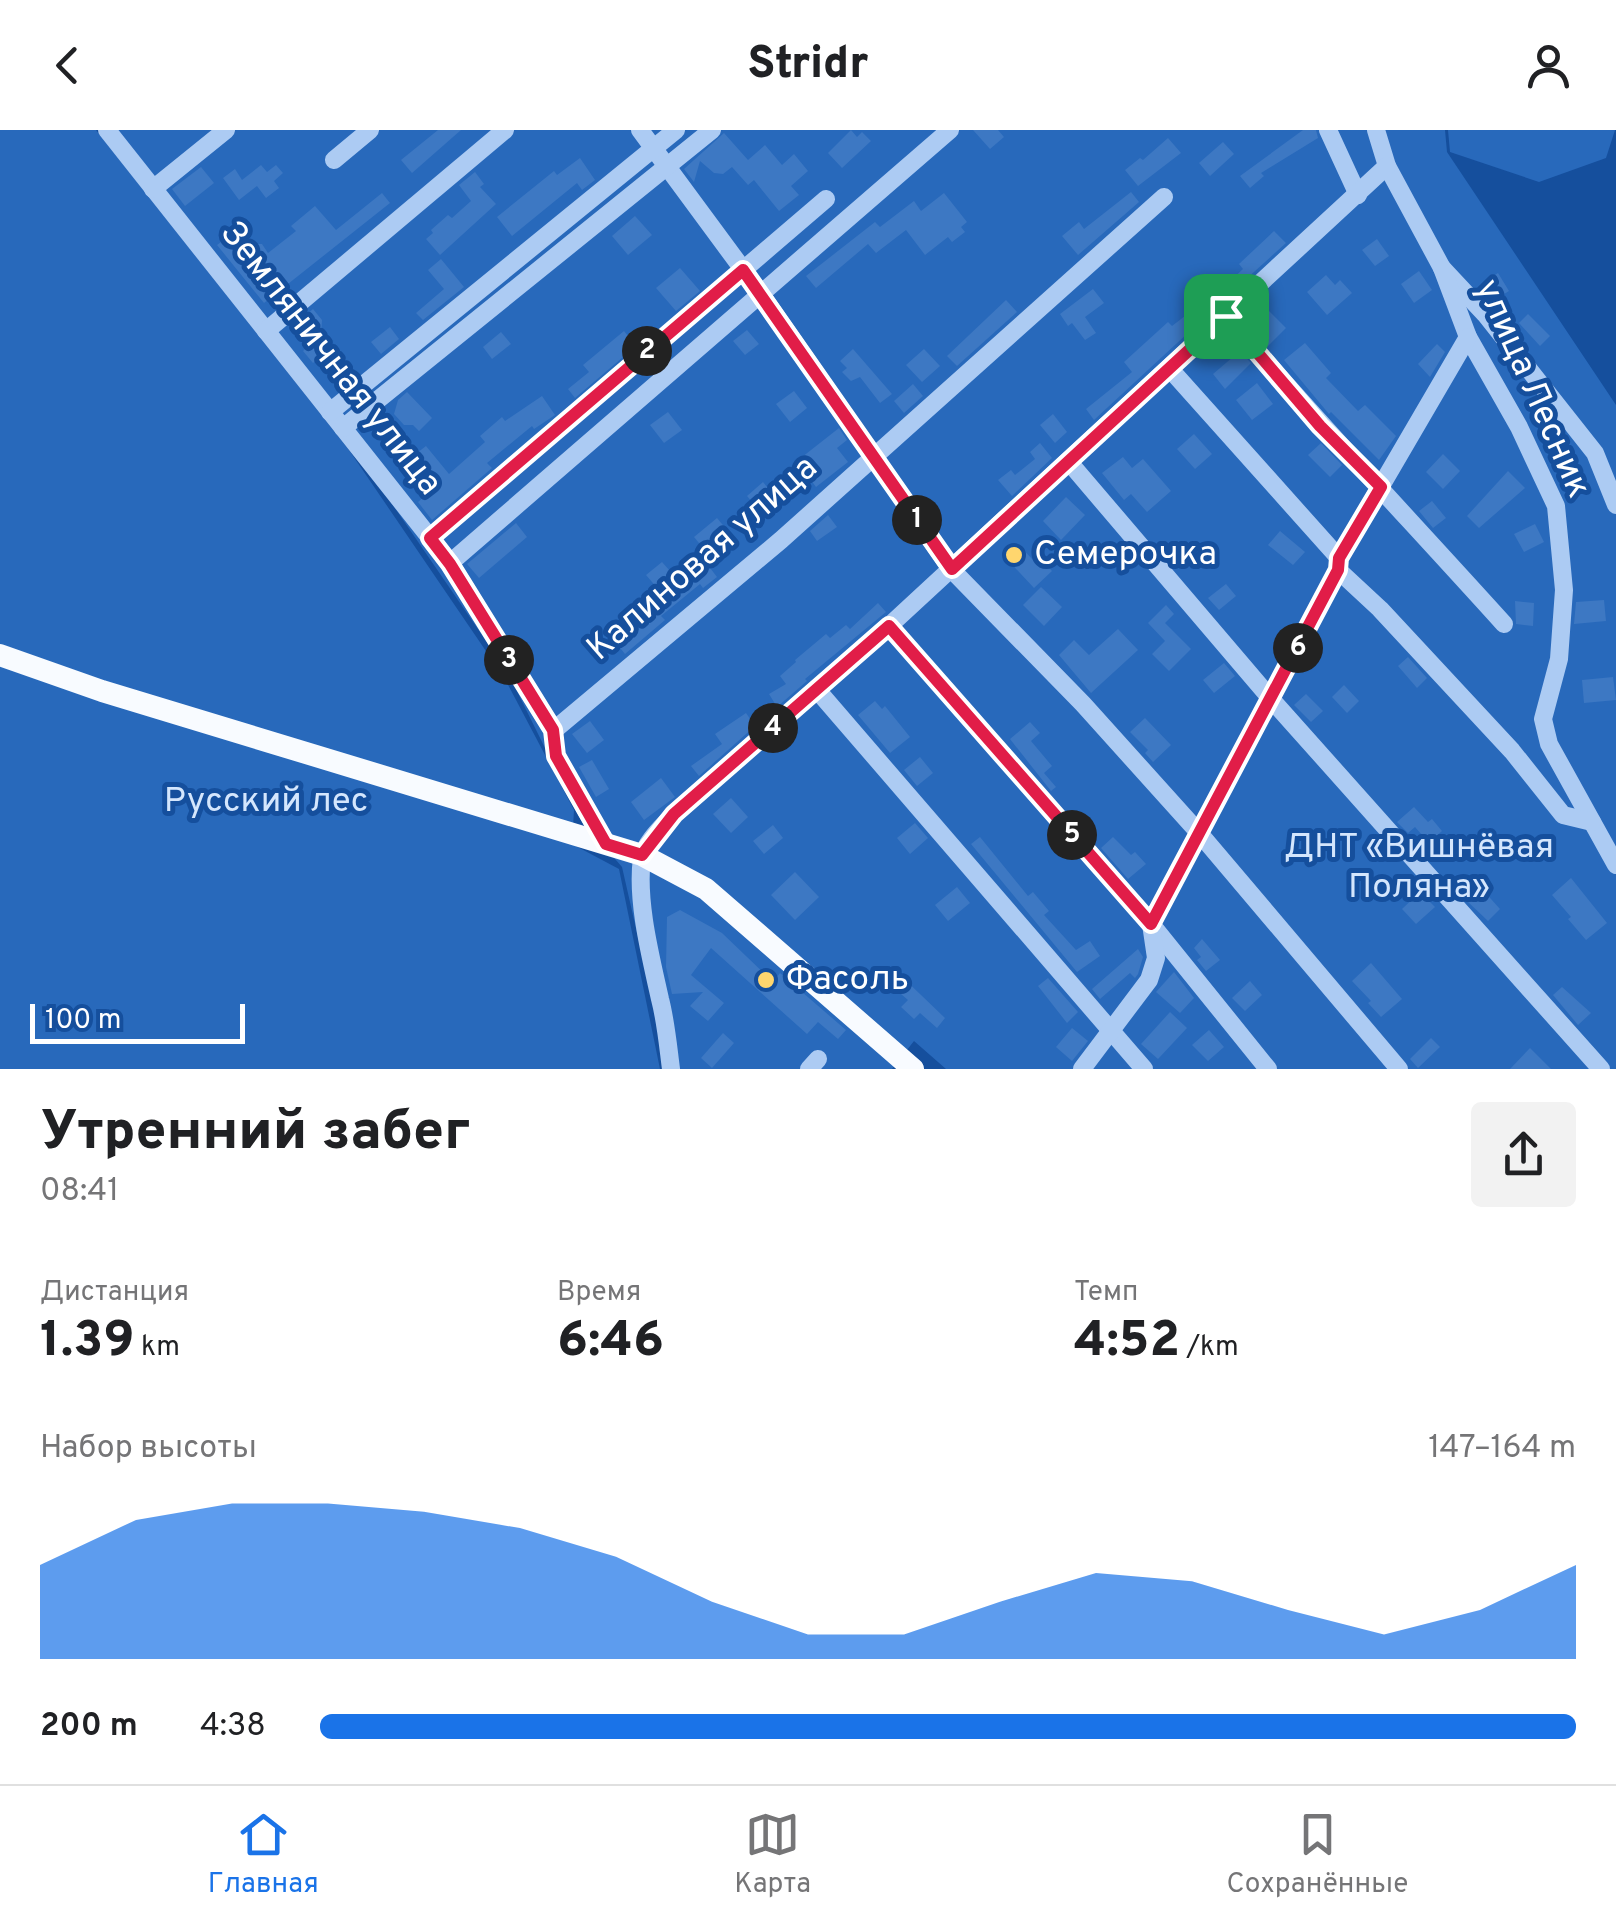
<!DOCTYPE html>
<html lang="ru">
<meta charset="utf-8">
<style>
body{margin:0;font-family:Overpass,sans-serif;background:#f2f2f2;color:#202124;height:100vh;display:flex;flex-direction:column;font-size:38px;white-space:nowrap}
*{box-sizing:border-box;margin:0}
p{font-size:32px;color:#757577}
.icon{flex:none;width:55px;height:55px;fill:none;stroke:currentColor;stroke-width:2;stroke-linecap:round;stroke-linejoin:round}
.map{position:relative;height:939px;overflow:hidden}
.panel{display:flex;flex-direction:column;background:#fff;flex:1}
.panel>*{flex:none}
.scale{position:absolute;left:30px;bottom:25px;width:215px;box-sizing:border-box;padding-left:10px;border:5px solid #fff;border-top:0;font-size:28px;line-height:35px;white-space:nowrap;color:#fff;-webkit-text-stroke:8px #154f9d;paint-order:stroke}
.pin{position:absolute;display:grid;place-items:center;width:85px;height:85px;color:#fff;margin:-42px;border-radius:20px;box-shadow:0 5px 15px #0006}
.km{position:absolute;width:50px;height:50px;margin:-25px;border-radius:50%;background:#222;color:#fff;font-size:28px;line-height:50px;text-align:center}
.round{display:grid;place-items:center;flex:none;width:105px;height:105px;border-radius:10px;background:#f2f2f2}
.summary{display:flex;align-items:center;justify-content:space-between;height:170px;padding:0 40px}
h1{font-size:55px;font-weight:800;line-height:75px}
.stats{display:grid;grid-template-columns:repeat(3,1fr);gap:15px;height:170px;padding:10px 40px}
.stats div{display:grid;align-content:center}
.stats b{font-size:50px;font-weight:800}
.stats small{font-size:28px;font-weight:400}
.stats p{font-size:28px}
.chart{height:280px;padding:20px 40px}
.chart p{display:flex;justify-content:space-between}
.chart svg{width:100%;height:180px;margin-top:10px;fill:#1a73e8;opacity:.7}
ul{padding:0 40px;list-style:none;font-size:32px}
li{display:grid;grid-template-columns:160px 120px 1fr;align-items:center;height:75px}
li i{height:25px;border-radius:12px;background:#1a73e8}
header{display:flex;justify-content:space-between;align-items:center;height:130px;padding:0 40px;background:#fff;font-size:45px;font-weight:800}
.tabs{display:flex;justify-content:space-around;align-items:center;height:140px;border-top:2px solid #e0e0e0;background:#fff;font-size:28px;color:#757577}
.tabs a{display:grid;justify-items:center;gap:5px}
.tabs .active{color:#1a73e8}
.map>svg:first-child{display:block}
.green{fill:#2869bb}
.building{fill:#3d78c3}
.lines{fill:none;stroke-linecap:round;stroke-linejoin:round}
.minor{stroke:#accbf3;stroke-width:18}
.major{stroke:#f8fbff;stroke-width:22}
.route-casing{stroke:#fff;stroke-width:20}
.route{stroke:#e11d48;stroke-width:12}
.poi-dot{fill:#ffd66e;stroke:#154f9d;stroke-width:4}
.labels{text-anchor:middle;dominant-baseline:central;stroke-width:10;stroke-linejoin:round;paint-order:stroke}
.street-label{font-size:35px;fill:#fff;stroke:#154f9d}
.poi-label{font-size:35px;fill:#fff;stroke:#154f9d;text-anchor:start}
.park-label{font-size:35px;fill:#d4e6fd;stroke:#154f9d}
</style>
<header><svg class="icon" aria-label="back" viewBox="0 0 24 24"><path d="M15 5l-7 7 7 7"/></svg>Stridr<svg class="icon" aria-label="person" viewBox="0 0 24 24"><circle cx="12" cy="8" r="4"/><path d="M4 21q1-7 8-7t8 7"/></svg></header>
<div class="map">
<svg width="1616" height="939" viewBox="0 0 1616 939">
<rect width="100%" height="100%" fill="#154f9d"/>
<!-- green -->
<g class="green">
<path d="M0 0H96L349 320 505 549 574 680 572 714 619 739 660 939H0Z"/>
<path d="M101 0H1445L1447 22 1616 275V939H946L914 911 892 939H668L622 737 579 687 508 543 351 314Z"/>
<path d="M1448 0H1615L1606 28 1539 52 1450 22Z"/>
</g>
<!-- building -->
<g class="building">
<path d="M438 0H461L412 43 401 30Z"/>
<path d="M851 0 857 7 862 2 871 11 842 38 828 23Z"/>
<path d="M973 0H998L1004 7 990 19Z"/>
<path d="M1303 0H1316L1318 8 1261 43 1264 46 1250 58 1240 46Z"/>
<path d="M724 3 748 30 765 15 782 35 794 24 808 41 791 56 799 65 779 81 754 50 748 55 732 37 723 44 714 43 700 31 694 52 684 39Z"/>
<path d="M1168 8 1181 23 1138 56 1125 40 1140 28 1143 30Z"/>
<path d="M1223 12 1234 24 1210 46 1199 33Z"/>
<path d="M580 28 595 50 582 60 577 53 512 106 497 87 554 41 557 45Z"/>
<path d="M261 35 267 42 276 35 283 43 274 51 279 58 266 68 257 56 239 70 223 48 235 39 242 50Z"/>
<path d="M201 37 214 53 185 76 172 59Z"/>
<path d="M475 42 484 54 480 57 496 74 440 125 426 109 433 103 431 100 448 85 452 88 471 71 459 55Z"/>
<path d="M1131 62 1139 72 1078 125 1062 106 1079 92 1084 99Z"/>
<path d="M382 63 390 73 264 173 217 115 229 106 242 123 253 114H262L268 123 296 101 291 96 315 76 336 100Z"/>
<path d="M944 63 967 92 961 97 965 102 952 112 948 107 925 125 906 100 876 123 868 114 816 158 806 146 875 92 880 97 914 71 921 81Z"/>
<path d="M635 86 652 105 628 125 612 106Z"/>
<path d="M1274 101 1286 113 1235 159 1229 152 1243 139 1239 134Z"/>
<path d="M1377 109 1389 126 1375 136 1362 120Z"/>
<path d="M441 129 464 157 423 190 416 183 444 159 428 140Z"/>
<path d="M680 138 700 161 676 181 656 158Z"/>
<path d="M1419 141 1432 160 1414 173 1401 154Z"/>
<path d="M1498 143 1509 161 1491 172 1480 155Z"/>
<path d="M1326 145 1335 155 1340 150 1352 163 1327 185 1307 162Z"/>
<path d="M1093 159 1104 173 1085 187 1096 203 1085 210 1072 193 1068 196 1060 184Z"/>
<path d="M1208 163 1217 176 1094 290 1086 279 1132 242 1124 232 1168 192 1172 196 1194 179 1191 176Z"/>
<path d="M1006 170 1017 182 957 236 947 226Z"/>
<path d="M313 179 322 190 321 206 317 211 326 222 313 233 303 221 309 215 294 196Z"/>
<path d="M1268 180 1286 198 1268 216 1251 196Z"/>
<path d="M1528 184 1550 206 1540 216 1519 193Z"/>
<path d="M390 197 399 209 381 224 371 212Z"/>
<path d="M747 200 759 214 745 225 733 211Z"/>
<path d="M624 201 636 216 575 268 568 259 589 242 583 235Z"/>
<path d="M501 202 511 214 492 229 483 217Z"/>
<path d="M1305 213 1331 243 1326 248 1358 281 1365 275 1396 306 1379 330 1331 282 1329 284 1284 230Z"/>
<path d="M1437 214 1445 222 1430 247 1418 234Z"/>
<path d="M853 219 892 264 880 273 860 247 851 251 842 242 847 238 840 231Z"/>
<path d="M924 219 940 236 922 252 906 235Z"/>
<path d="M1240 221 1251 233 1225 259 1213 244Z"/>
<path d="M1257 253 1273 274 1252 290 1236 270Z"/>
<path d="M913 254 923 266 904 283 894 271Z"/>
<path d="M794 261 807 278 790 292 776 274Z"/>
<path d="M407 262 432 288 419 301 413 295H404L394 284 398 270Z"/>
<path d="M542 266 555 285 534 299 532 296 487 333 492 338 432 390 418 372 438 355 413 326 426 316 449 344 485 312 480 306 502 287 505 291Z"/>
<path d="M668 282 682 300 664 313 650 295Z"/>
<path d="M1053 284 1067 302 1055 313 1040 295Z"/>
<path d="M839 298 847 310 837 318 848 332 816 357 797 331Z"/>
<path d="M1194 304 1212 324 1195 339 1177 319Z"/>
<path d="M1040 313 1052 328 1012 366 998 350 1011 340 1015 345 1035 329 1030 322Z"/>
<path d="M1321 313 1342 335 1330 347 1308 325Z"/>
<path d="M1443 324 1460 341 1443 359 1426 342Z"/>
<path d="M1123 327 1132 338 1143 329 1171 361 1147 382 1131 364 1124 370 1102 343Z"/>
<path d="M1508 341 1525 358 1479 398 1467 386Z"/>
<path d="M763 352 775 367 759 380 747 366Z"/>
<path d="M1066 367 1085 385 1061 410 1043 391Z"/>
<path d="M1432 371 1446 388 1433 398 1419 381Z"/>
<path d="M828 385 837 397 817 411 810 401Z"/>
<path d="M717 388 737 412 714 431 694 407Z"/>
<path d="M516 393 527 407 479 448 467 434Z"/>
<path d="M1535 394 1544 412 1524 422 1514 404Z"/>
<path d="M1280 401 1305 422 1293 435 1268 415Z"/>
<path d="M1018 414 1033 430 1038 426 1052 441 1034 458 1005 427Z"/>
<path d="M704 430 717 447 703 458 700 454 661 486 665 490 625 524 617 514 642 494 637 489 664 466 646 445 662 432 678 450Z"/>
<path d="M1226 454 1236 466 1219 480 1208 468Z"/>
<path d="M1041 457 1062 477 1044 496 1023 475Z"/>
<path d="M1604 470 1606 491 1574 494 1576 472Z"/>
<path d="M1515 471 1534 473 1533 496 1516 494Z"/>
<path d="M878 473 886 482 805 549 807 551 777 577 769 564 786 554 780 546 796 532 795 530 826 504 830 508 846 495 850 499Z"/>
<path d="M1166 475 1174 484 1165 493 1191 519 1169 541 1152 524 1165 511 1148 493Z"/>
<path d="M1118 499 1138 520 1091 563 1059 525 1074 510 1089 525Z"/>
<path d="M1408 527 1427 548 1417 558 1398 536Z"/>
<path d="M1224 533 1235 546 1214 563 1203 550Z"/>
<path d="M1613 547 1616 570 1584 573 1582 550Z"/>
<path d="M1344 555 1359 571 1347 583 1332 567Z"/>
<path d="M1306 564 1323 581 1311 592 1294 575Z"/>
<path d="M875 571 882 579 885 576 910 607 890 623 858 585Z"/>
<path d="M746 583 755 596 699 646 691 636 722 614 715 604Z"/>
<path d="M1145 588 1171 615 1153 632 1145 623 1148 620 1130 602Z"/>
<path d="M590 591 604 610 587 623 572 604Z"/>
<path d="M1030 592 1040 603 1031 611 1052 636 1044 643 1056 657 1051 661 1010 609Z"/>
<path d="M920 627 933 643 917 656 904 640Z"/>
<path d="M592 630 609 659 596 667 579 637Z"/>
<path d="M661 648 675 667 644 690 631 672Z"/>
<path d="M731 668 748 687 731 703 713 684Z"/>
<path d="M1414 677 1428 692 1432 689 1442 701 1429 713 1415 697 1408 703 1397 692Z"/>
<path d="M915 693 928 708 910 724 897 708Z"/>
<path d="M773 695 783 708 764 724 753 711Z"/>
<path d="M980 707 1028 766 1033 762 1049 781 1044 785 1076 820 1090 811 1100 826 1077 842 971 714Z"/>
<path d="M1113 707 1131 725 1135 722 1146 734 1128 749 1101 718Z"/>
<path d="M795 742 819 767 795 790 771 765Z"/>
<path d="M1571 748 1607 793 1586 810 1568 789 1571 787 1552 765Z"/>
<path d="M957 757 970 773 948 791 935 775Z"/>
<path d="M1482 759 1500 779 1488 791 1468 772Z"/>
<path d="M1420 762 1435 777 1416 794 1402 779Z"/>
<path d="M680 780 722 803 773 852 780 843 846 900 838 909 818 892 807 904 711 818 691 845 724 873 708 891 690 876 703 862 672 864 666 837 667 787Z"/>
<path d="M1202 809 1220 830 1206 841 1197 830 1201 827 1194 818Z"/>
<path d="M1138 819 1143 827 1138 844 1135 848 1130 843 1100 869 1092 859Z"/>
<path d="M1371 833 1402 869 1381 887 1368 873 1371 871 1352 851Z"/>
<path d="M896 841 945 888 937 898 920 883 914 889 901 877 908 870 887 852Z"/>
<path d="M1174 842 1194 868 1180 883 1156 862Z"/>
<path d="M1048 848 1078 882 1067 893 1038 856Z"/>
<path d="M1250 851 1262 865 1245 881 1232 868Z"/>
<path d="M1562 857 1591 883 1578 895 1553 865Z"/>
<path d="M1170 882 1187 898 1158 929 1141 914Z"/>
<path d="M1072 898 1088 911 1072 931 1056 917Z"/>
<path d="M1209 900 1224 917 1208 931 1192 915Z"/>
<path d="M723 903 734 913 712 938 701 928Z"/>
<path d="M1431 908 1440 917 1418 938 1410 929Z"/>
<path d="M1530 918 1551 939H1510Z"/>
</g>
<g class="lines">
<!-- minor -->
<g class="minor">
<path d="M107 0 450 433 553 601 556 625 605 715"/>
<path d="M640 0 761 164 951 439 1083 574 1200 704 1399 939"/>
<path d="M1328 0 1358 65"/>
<path d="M1376 0 1387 36 1442 138 1485 184 1595 323 1616 375"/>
<path d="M334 30 370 0"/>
<path d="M153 59 226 0"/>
<path d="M1442 138 1468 207 1519 297 1556 376 1564 460 1559 529 1543 589 1549 614 1616 735"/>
<path d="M1226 186C1316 291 1411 391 1504 494"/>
<path d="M266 201 505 0"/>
<path d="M1170 239 1339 428"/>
<path d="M330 282 676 0"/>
<path d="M343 298 712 0"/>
<path d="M1069 332 1271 569 1601 939"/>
<path d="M430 408 826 69"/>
<path d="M450 433 950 0"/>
<path d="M1338 440 1380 479 1512 621 1563 685 1592 692"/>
<path d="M889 496 1151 794 1268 939"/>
<path d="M818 561 1144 939"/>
<path d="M553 601 781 410 1164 67"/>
<path d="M671 939C668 916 666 892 660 869 651 828 636 771 642 728 645 712 663 696 674 684L889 496 1387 36"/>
<path d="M809 939 818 929"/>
<path d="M1082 939 1149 850 1156 828 1151 794 1338 440 1339 428 1468 207"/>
</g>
<!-- major -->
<path class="major" d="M0 525 102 561 642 725 706 759 913 939"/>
</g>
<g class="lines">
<!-- route casing -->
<g class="route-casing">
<path id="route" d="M743 140 952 439 1226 186 1320 296 1381 357 1339 428 1338 440 1151 794 889 496 674 684 642 725 606 714 556 626 553 600 450 434 430 408Z"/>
</g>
<!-- route -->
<use href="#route" class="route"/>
</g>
<!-- markers -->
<g class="poi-dot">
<circle cx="1014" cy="425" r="10"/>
<circle cx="766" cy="850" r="10"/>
</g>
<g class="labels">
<!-- street labels -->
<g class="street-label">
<text transform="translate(330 229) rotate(52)">Земляничная улица</text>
<text transform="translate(1532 259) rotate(66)">улица Лесник</text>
<text transform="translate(703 429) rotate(-41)">Калиновая улица</text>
</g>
<!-- poi labels -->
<g class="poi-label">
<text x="1034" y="425">Семерочка</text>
<text x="786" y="850">Фасоль</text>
</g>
<!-- park labels -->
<g class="park-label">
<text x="266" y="672">Русский лес</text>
<text x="1419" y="718">ДНТ «Вишнёвая<tspan x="1419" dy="40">Поляна»</tspan></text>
</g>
</g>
</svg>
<div class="scale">100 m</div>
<div class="pin" style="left:1226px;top:186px;background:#1e9e55"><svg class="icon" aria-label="arrive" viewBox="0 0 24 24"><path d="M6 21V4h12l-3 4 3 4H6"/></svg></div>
<b class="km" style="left:917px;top:390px">1</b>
<b class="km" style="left:647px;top:221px">2</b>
<b class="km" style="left:509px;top:530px">3</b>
<b class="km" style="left:773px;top:598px">4</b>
<b class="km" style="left:1072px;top:705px">5</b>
<b class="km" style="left:1298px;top:518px">6</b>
</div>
<section class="panel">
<div class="summary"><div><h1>Утренний забег</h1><p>08:41</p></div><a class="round"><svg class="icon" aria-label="share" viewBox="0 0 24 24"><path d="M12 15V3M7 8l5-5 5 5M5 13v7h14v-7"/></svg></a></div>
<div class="stats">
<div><p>Дистанция</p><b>1.39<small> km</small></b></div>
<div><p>Время</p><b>6:46</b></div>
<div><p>Темп</p><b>4:52<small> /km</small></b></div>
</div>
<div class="chart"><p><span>Набор высоты</span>147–164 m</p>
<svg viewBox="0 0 160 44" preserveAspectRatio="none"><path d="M0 44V21L10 10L20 6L30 6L40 8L50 12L60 19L70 30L80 38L90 38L100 30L110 23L120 25L130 32L140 38L150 32L160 21V44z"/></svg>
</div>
<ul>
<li><b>200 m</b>4:38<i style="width:100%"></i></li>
</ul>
</section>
<nav class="tabs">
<a class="active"><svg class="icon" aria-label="home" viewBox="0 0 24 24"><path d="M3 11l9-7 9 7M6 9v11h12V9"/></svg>Главная</a>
<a><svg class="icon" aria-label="map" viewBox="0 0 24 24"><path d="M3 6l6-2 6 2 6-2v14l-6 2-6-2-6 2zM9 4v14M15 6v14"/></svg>Карта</a>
<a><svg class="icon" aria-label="saved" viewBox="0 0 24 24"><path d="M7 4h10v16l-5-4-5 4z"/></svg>Сохранённые</a>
</nav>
